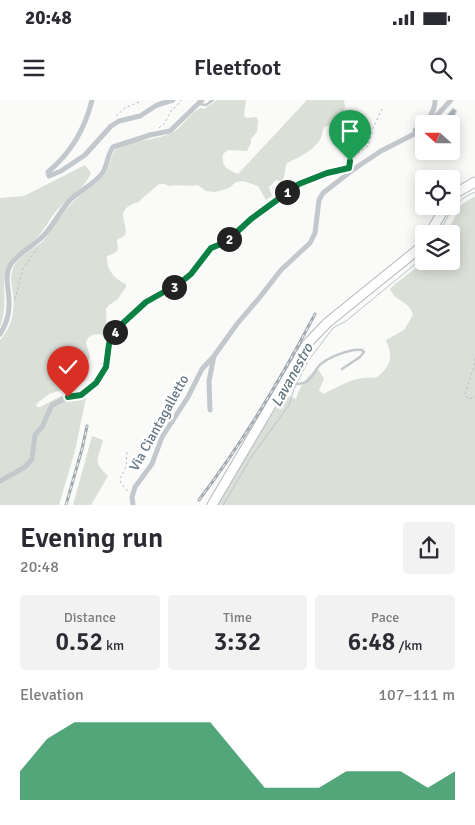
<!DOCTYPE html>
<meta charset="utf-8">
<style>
body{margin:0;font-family:Signika,sans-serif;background:#f2f2f3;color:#2b2b33;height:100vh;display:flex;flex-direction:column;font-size:19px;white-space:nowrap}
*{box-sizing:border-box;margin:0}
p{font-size:16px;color:#7c7c81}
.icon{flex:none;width:28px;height:28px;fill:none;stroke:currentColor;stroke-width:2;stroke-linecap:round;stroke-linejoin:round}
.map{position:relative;height:405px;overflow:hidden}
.sheet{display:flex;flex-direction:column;background:#fff;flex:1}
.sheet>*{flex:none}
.needle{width:32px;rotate:291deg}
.controls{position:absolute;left:415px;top:15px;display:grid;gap:10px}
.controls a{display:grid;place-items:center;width:45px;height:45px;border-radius:5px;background:#fff;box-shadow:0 2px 12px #0003;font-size:25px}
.pin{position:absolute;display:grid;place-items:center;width:42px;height:42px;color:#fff;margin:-51px -21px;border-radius:50% 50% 50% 0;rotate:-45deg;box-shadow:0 0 5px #0007}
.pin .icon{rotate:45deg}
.km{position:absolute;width:25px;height:25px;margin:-12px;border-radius:50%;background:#222;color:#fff;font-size:14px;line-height:25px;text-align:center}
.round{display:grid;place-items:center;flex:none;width:52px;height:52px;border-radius:5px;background:#f2f2f3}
.overview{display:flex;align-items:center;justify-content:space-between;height:85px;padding:0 20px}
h1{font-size:28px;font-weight:600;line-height:38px}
.figures{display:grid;grid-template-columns:repeat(3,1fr);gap:8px;height:85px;padding:5px 20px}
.figures div{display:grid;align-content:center;border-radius:5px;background:#f2f2f3;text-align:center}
.figures b{font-size:25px;font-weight:600}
.figures small{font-size:14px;font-weight:400}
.figures p{font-size:14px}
.chart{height:140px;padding:10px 20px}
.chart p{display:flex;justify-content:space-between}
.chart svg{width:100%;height:90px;margin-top:5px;fill:#0b8043;opacity:.7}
.status{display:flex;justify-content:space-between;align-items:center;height:35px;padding:0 25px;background:#fff;direction:ltr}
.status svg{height:14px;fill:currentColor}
header{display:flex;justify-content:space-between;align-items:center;height:65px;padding:0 20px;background:#fff;font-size:22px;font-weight:600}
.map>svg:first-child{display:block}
.green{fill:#dadfd7}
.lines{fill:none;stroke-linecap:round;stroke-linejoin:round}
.stream{stroke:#bbc7cb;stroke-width:1}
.building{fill:#aab3b9;stroke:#dcdcda}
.primary-casing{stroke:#b5babe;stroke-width:11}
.path{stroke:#bbbfc2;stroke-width:1;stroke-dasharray:2.5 2.5;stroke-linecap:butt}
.lane{stroke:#c3c8cc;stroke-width:2.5}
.street{stroke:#c3c8cc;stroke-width:5}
.primary{stroke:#fff;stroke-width:9}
.rail-casing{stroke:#a2aab0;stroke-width:3}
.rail{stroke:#fff;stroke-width:1;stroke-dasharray:4;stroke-linecap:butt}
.route-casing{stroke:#fff;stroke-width:10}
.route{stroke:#0b8043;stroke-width:6}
.labels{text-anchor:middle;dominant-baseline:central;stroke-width:5;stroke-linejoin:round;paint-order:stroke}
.street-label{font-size:14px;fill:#657683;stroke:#fff}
.water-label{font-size:15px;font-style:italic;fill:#60757c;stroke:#fff}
</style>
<div class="status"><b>20:48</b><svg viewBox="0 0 49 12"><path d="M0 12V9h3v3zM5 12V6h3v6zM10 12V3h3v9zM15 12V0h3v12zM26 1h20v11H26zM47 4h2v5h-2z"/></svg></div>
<header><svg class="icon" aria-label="menu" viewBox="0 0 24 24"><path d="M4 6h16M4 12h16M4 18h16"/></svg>Fleetfoot<svg class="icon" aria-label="search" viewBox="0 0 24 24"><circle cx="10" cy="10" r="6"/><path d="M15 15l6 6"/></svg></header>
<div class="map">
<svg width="475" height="405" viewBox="0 0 475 405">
<rect width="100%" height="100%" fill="#fafaf8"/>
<!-- green -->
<g class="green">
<path d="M217 0H246L244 16 246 18 256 17 258 20 257 32 251 39V42L247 51 228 50 223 54C221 67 227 69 238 74L307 0H344L345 8 341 17 353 22V25L351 28 345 30 342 36 348 45 345 47 336 38 335 25C332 25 326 25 324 28 322 31 322 36 320 40 312 51 300 57 287 63 284 69 286 76 282 81L276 80 269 87 272 96 266 100 258 86 243 81 236 82 229 88 215 92 206 91 198 85C188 87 179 84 169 86 160 81 158 85 151 91 146 95 143 97 139 102 109 110 132 126 124 136 122 138 119 138 117 140L118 150 113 154 107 156C106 169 114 179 126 184V187L117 200 109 205 106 209 107 234 104 236C97 232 87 235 86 243L90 256 87 265 71 271 67 286 62 290 49 294 36 304 37 307H40L61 296H64L68 299 86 298 75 351 59 405H0V240C12 227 15 211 13 194 12 187 10 178 12 171 17 156 31 151 42 142 49 135 52 127 57 120 61 114 67 108 73 102 82 92 95 86 104 75 110 68 110 58 115 50 132 38 157 42 175 31 184 25 190 12 201 8L204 9Z"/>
<path d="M85 65 91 73C85 88 69 97 58 109 49 119 44 131 35 140 26 148 12 156 7 166 0 182 9 206 0 227V98L24 96Z"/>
<path d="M475 96V405H217C240 368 258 328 287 295L296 299C300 286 306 276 318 269L324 279 319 290 323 294C340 286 356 275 376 278 392 265 393 258 386 240L404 230 413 215C409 200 395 202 390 189L395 184 425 161H451V134H446L461 105Z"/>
<path d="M92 336 103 340C98 360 92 361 108 376L91 405H73Z"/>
</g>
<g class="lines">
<!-- stream -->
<g class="stream">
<path d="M439 134C449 114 453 101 475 92"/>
<path d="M223 405 252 356 289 305 294 289 308 261 333 228 346 221 424 157"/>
</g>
</g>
<!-- building -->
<path class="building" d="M453 8 457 11 455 14 457 16 452 24H438L437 22 441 18 443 20Z"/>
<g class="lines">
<!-- primary casing -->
<g class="primary-casing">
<g id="primary">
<path d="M451 98 454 94 475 82"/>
<path d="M429 134 446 106"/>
<path d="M212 405 307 244 327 223 421 147 424 142"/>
</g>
</g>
<!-- path -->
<g class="path">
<path d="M116 16 125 8 139 2"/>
<path d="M159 28 165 23 172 9 176 7 181 0"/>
<path d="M349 65 353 57 368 46 373 28 382 9"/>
<path d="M15 199 23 169 37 148"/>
<path d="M475 258 474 266 465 294 468 299 475 297"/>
<path d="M127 352C126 357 127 361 126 365 124 378 113 377 128 391"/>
</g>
<!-- lane -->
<g class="lane">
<path d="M199 4 206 5 213 0"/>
<path d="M286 284C292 284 301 285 306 282 312 279 314 272 318 267 325 258 351 248 362 250L364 252 360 257 342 269"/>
</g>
<!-- street -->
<g class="street">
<path d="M92 0C85 29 71 53 48 72L49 76 61 71 85 55 111 26 119 21 140 16 157 5 173 0"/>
<path d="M429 24 451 0"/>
<path d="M415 30C426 23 435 14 435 0"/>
<path d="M0 234C6 225 9 215 9 205 10 192 3 176 11 164 19 153 31 147 40 139 52 129 59 111 71 99 81 90 96 83 103 72 108 64 107 55 113 47L150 35 170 31 202 0"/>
<path d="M210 310 209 281 214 256"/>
<path d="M0 381 25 367 32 359 35 335 42 327 52 305 68 297 81 295 96 283 106 267 109 244 112 235 127 218 146 202 180 183 191 174 211 148 226 141 251 119 299 84 327 73 354 69"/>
<path d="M133 405 132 397 135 387 152 364 162 337 188 297 202 269 214 256 237 224 260 197 281 170 310 143 315 133 319 100 323 93 354 69 381 51 424 29"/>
</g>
<!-- primary -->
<use href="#primary" class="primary"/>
<!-- rail casing -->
<g class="rail-casing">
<g id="rail">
<path d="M199 400C243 342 281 279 315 214"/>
<path d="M66 405 82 349 87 326"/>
</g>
</g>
<!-- rail -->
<use href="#rail" class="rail"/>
</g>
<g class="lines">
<!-- route casing -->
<g class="route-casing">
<path id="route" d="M68 297 81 295 96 283 106 267 109 244 112 235 122 224 146 202 180 183 191 174 211 148 226 142 251 119 299 84 327 73 349 68 350 61"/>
</g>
<!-- route -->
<use href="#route" class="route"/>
</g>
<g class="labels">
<!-- street labels -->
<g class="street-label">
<text transform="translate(159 323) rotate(-61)">Via Ciantagalletto</text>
</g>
<!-- water labels -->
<g class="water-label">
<text transform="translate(292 275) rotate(-61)">Lavanestro</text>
</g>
</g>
</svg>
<div class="controls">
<a><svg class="needle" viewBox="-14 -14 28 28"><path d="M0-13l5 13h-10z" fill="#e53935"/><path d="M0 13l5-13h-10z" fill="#7c7c81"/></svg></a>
<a><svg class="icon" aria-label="locate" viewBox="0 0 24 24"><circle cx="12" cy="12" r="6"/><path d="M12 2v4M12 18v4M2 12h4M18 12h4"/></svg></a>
<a><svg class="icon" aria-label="layers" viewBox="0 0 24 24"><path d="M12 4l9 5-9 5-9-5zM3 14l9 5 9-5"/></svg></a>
</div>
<div class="pin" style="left:350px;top:61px;background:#1e9e55"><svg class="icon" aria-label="arrive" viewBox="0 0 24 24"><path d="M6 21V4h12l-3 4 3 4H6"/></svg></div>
<div class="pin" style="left:68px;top:297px;background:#d93025"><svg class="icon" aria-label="check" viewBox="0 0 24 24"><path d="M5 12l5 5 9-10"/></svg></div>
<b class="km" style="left:287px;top:92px">1</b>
<b class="km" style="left:229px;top:139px">2</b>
<b class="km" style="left:174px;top:187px">3</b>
<b class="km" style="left:115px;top:232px">4</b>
</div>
<section class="sheet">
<div class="overview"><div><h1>Evening run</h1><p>20:48</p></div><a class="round"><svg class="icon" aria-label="share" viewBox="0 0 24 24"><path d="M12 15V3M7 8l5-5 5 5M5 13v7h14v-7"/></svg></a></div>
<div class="figures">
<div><p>Distance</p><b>0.52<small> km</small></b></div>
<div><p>Time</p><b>3:32</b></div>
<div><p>Pace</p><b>6:48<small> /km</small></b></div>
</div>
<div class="chart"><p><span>Elevation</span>107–111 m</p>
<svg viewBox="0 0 160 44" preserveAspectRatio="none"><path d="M0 44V30L10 14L20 6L30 6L40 6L50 6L60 6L70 6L80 22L90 38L100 38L110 38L120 30L130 30L140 30L150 38L160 30V44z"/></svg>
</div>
</section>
